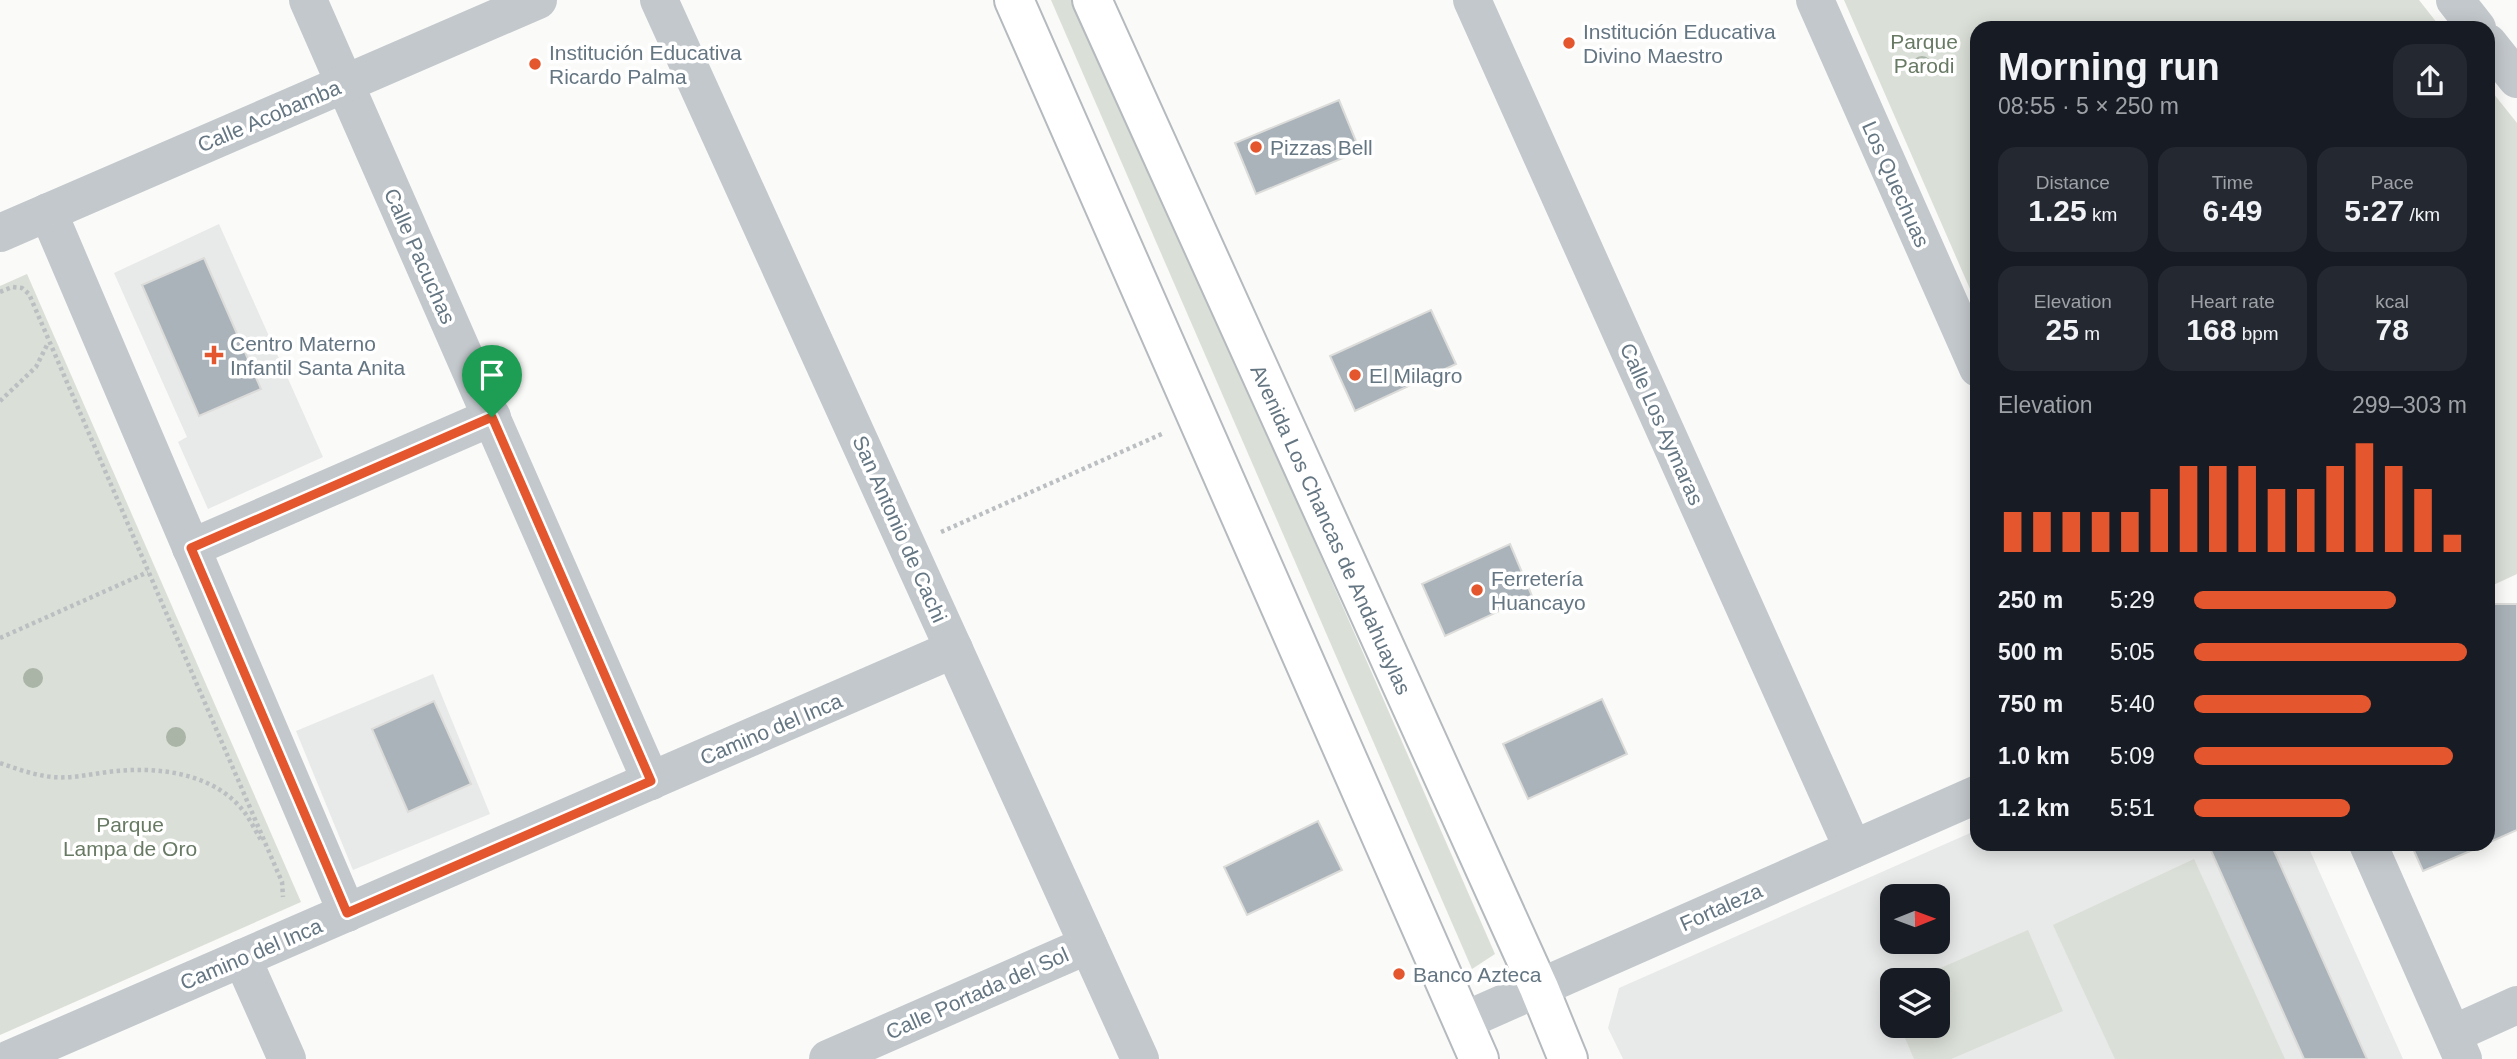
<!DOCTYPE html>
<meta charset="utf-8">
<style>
body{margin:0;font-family:Arial,sans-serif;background:#242831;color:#f1f3f6;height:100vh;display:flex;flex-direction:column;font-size:26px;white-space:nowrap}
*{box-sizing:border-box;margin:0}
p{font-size:23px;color:#9ea1a6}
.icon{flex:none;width:38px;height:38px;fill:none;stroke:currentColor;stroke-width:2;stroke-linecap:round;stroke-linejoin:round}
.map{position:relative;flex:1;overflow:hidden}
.panel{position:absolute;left:1970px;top:21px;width:525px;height:830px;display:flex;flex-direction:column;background:#171b24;border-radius:21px;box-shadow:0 4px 18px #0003}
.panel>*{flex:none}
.needle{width:46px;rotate:89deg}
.controls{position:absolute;left:1880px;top:884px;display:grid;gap:14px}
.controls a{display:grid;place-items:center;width:70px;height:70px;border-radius:14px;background:#171b24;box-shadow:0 4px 18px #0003;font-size:35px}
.pin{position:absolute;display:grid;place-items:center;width:60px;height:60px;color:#fff;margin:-72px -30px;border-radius:50% 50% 50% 0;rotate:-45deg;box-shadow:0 0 7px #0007}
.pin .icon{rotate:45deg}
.round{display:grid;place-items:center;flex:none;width:74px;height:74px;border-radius:21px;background:#242831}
.head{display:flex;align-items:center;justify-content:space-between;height:119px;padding:0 28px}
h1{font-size:38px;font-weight:700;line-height:52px}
.metrics{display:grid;grid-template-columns:repeat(3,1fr);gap:10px;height:119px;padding:7px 28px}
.metrics div{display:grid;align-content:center;border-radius:18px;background:#242831;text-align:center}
.metrics b{font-size:30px;font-weight:700}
.metrics small{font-size:19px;font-weight:400}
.metrics p{font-size:19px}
.chart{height:196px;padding:14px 28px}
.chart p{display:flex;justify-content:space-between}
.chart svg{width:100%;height:126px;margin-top:7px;stroke:#e4572e;stroke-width:6}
ul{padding:0 28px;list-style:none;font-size:23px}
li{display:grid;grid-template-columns:112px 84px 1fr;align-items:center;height:52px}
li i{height:18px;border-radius:9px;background:#e4572e}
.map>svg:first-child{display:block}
.built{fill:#e8e9e9;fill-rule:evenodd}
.green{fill:#dadfd7}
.building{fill:#aab3b9;stroke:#dcdcda;stroke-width:2}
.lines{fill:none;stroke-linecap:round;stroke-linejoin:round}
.major-casing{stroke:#b5babe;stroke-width:42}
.path{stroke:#bbbfc2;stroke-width:4.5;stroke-dasharray:3.5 3.5;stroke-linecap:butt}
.minor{stroke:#c3c8cc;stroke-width:38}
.major{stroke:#fff;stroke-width:38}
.tree{fill:#aab4a7}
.route-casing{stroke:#fff;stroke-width:14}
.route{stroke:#e4572e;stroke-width:9}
.poi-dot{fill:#e4572e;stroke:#fff;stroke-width:2.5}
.labels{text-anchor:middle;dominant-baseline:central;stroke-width:7;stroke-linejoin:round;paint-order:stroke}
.poi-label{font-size:21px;fill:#657683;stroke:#fff;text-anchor:start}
.park-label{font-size:21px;fill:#687a64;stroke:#fff}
.street-label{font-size:21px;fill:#657683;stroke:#fff}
</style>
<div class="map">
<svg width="2517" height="1059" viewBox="0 0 2517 1059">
<rect width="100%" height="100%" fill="#fafaf8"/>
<!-- built -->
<g class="built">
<path d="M219 224 323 457 208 509 178 442 187 437 114 273Z"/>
<path d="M433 674 490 814 353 870 296 731Z"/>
<path d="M1977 830 1978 844H2307L2403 1059H1623L1608 1028 1619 988ZM1892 896H1937V942H1892ZM1892 980H1937V1026H1892Z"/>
</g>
<!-- green -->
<g class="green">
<path d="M1051 0H1077L1495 954 1472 969Z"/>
<path d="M1844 0H2419L2441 28H1978L1977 305Z"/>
<path d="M2489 88 2517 123V574L2489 587Z"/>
<path d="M27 274 301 902 0 1035V286Z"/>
<path d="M2194 859 2285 1059H2115L2053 925Z"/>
<path d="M2028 930 2063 1011 1951 1059H1914L1900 1026H1937V980H1913Z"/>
</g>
<!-- building -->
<g class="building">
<path d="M1339 100 1360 151 1256 194 1235 143Z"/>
<path d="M204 258 261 389 199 416 142 285Z"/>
<path d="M1431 310 1456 364 1355 411 1330 356Z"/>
<path d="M1510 544 1532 596 1445 636 1422 584Z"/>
<path d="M2488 604H2517V830L2488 843Z"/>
<path d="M1602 699 1627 754 1528 799 1503 744Z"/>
<path d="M434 701 471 784 408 812 372 729Z"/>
<path d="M1318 821 1342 870 1247 915 1224 867Z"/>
<path d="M2208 844H2271L2367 1059H2304Z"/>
<path d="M2411 844H2487L2423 871Z"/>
</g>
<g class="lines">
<!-- major casing -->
<g class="major-casing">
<g id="major">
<path d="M1014 0 1479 1059"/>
<path id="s1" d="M1092 0 1539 988 1568 1059"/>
</g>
</g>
<!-- path -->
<g class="path">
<path d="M0 292 12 287 22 288 29 294 282 882 283 897"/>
<path d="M0 401 36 367 48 343"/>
<path d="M941 532 1164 433"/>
<path d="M0 638 148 572"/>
<path d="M0 763C17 769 34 775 52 777 74 779 95 773 116 771 159 767 211 773 241 808 249 817 255 830 261 840"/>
</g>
<!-- minor -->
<g class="minor">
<path d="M308 0 651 781"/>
<path d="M659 0 1140 1059"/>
<path d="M1472 0 1853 849"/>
<path d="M1815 0 1978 368"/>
<path d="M2455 0 2477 28"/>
<path d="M2488 43 2517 79"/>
<path d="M48 212 347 913"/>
<path d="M0 233 538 0"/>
<path d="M191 548 492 417"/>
<path d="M2368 844 2463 1059"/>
<path d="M242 958 287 1059"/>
<path d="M1464 1021 1978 794"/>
<path d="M2453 1034 2517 1005"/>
<path d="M10 1059 954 649"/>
<path d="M828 1059 1088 945"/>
</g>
<!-- major -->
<use href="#major" class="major"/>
</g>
<!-- trees -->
<g class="tree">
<circle cx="1922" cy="66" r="10"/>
<circle cx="33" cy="678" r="10"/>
<circle cx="176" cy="737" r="10"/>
</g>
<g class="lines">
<!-- route casing -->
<g class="route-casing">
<path id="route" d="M492 417 651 781 347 913 191 548Z"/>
</g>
<!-- route -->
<use href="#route" class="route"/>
</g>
<!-- markers -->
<g class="poi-dot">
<circle cx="1569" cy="43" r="7"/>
<circle cx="535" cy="64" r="7"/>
<circle cx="1256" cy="147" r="7"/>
<path d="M210.5 344.5h7v7h7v7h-7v7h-7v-7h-7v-7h7z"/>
<circle cx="1355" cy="375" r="7"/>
<circle cx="1477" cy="590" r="7"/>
<circle cx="1399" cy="974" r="7"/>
</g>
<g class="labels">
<!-- poi labels -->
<g class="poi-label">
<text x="1583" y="31">Institución Educativa<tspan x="1583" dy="24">Divino Maestro</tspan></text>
<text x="549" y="52">Institución Educativa<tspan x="549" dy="24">Ricardo Palma</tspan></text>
<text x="1270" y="147">Pizzas Bell</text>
<text x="230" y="343">Centro Materno<tspan x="230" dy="24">Infantil Santa Anita</tspan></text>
<text x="1369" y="375">El Milagro</text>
<text x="1491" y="578">Ferretería<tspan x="1491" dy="24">Huancayo</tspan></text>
<text x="1413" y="974">Banco Azteca</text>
</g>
<!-- park labels -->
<g class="park-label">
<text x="1924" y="41">Parque<tspan x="1924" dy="24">Parodi</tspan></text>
<text x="130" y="824">Parque<tspan x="130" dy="24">Lampa de Oro</tspan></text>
</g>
<!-- street labels -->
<g class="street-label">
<text transform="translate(269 116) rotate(-23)">Calle Acobamba</text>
<text transform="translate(1896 184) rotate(66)">Los Quechuas</text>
<text transform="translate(420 256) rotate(66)">Calle Pacuchas</text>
<text transform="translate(1662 424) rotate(66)">Calle Los Aymaras</text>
<text transform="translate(900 529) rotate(66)">San Antonio de Cachi</text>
<text stroke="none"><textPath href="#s1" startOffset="581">Avenida Los Chancas de Andahuaylas</textPath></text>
<text transform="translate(771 729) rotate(-23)">Camino del Inca</text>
<text transform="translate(1721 907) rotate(-24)">Fortaleza</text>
<text transform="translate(251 954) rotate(-23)">Camino del Inca</text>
<text transform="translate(977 993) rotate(-24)">Calle Portada del Sol</text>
</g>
</g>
</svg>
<div class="controls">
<a><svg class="needle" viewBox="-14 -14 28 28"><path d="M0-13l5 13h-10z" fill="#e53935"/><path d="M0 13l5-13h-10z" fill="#9ea1a6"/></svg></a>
<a><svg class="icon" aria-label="layers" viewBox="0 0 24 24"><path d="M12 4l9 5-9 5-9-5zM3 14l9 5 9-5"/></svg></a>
</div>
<div class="pin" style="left:492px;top:417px;background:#1e9e55"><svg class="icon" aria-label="arrive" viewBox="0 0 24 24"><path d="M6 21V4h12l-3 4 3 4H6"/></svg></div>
<section class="panel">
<div class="head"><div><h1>Morning run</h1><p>08:55 · 5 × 250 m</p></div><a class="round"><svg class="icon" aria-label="share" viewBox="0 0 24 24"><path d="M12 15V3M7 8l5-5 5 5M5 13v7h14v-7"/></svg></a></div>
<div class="metrics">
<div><p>Distance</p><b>1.25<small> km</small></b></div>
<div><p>Time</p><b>6:49</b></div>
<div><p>Pace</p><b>5:27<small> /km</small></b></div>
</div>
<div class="metrics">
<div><p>Elevation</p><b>25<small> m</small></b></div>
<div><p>Heart rate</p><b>168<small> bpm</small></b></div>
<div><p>kcal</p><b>78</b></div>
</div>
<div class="chart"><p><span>Elevation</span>299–303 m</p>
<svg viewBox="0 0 160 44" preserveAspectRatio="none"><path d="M5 44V30M15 44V30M25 44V30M35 44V30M45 44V30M55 44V22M65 44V14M75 44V14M85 44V14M95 44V22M105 44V22M115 44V14M125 44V6M135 44V14M145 44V22M155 44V38"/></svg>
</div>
<ul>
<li><b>250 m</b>5:29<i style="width:74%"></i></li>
<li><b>500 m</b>5:05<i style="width:100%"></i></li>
<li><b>750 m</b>5:40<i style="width:65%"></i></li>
<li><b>1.0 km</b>5:09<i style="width:95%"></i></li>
<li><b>1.2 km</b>5:51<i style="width:57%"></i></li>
</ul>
</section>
</div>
